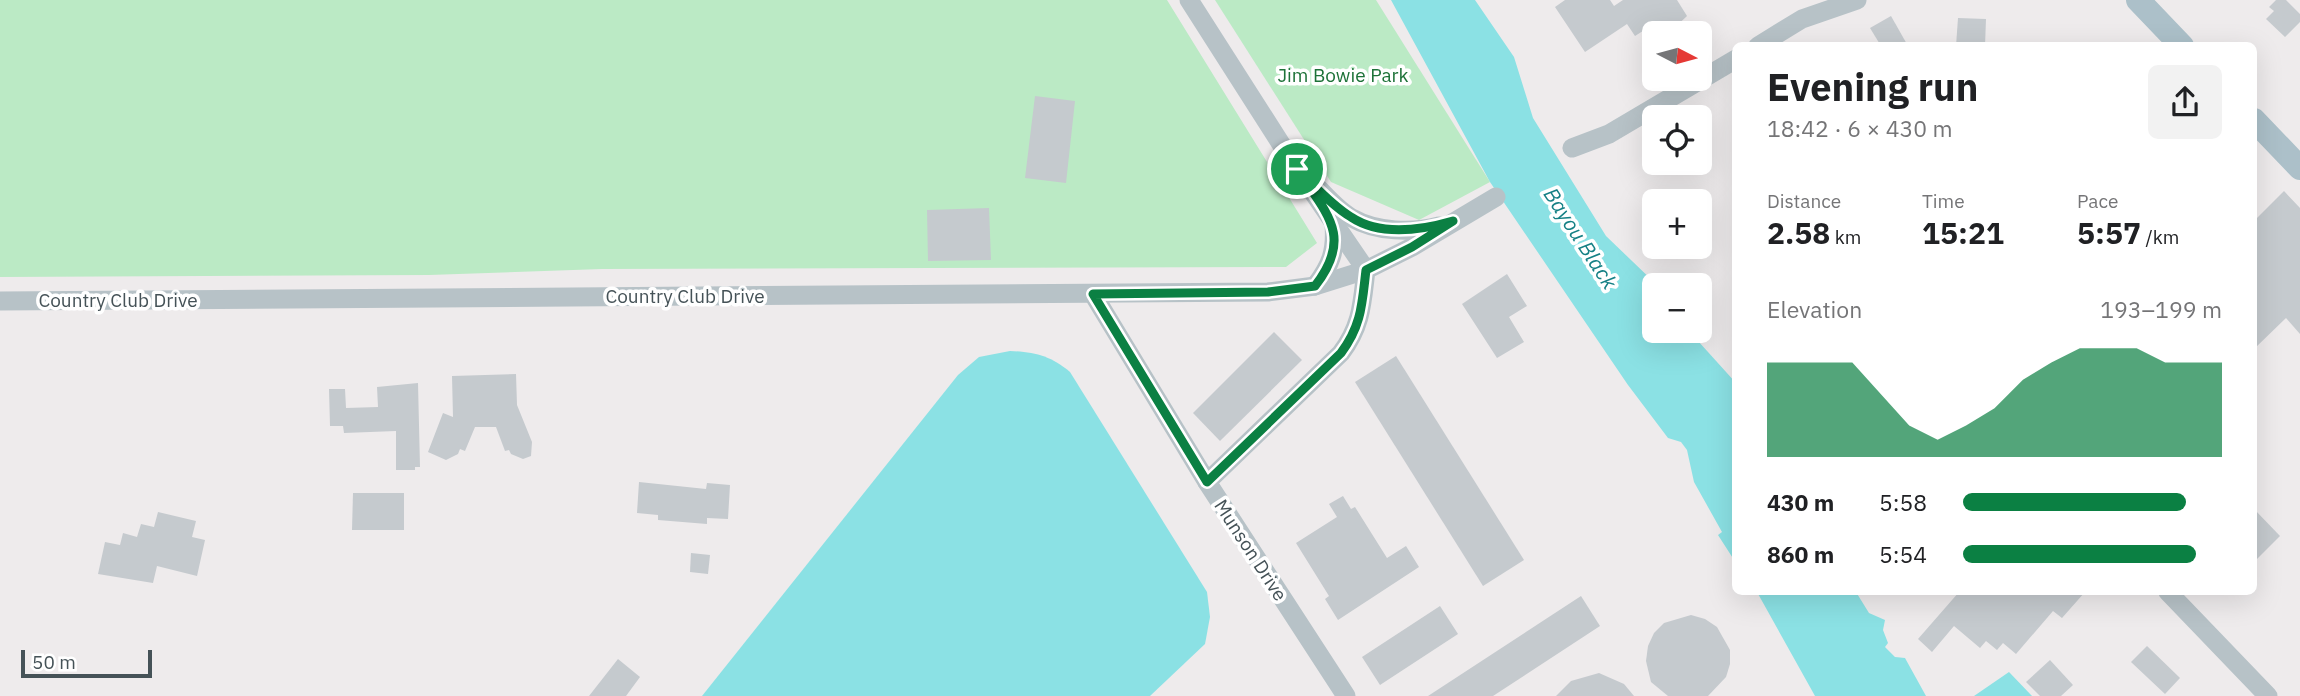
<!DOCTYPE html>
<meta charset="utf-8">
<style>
body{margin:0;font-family:"IBM Plex Sans",sans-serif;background:#f2f2f2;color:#202124;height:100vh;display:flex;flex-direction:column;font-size:26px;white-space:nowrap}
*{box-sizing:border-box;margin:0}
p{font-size:23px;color:#757577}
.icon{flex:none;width:38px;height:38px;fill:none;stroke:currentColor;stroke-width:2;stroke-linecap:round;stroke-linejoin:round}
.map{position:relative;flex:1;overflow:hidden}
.details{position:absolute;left:1732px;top:42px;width:525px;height:553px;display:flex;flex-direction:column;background:#fff;border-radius:10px;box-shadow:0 7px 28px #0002}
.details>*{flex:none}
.needle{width:46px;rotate:96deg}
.fabs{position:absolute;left:1642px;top:21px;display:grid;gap:14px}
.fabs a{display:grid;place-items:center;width:70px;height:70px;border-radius:10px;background:#fff;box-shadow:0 7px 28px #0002;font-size:35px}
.scale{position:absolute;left:21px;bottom:18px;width:131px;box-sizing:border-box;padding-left:7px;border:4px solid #455257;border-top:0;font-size:19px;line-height:24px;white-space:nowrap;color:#455257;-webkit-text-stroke:5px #fff;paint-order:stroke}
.pin{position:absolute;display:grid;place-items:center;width:60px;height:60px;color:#fff;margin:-30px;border:4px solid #fff;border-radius:50%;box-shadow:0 2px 7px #0007}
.round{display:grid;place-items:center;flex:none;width:74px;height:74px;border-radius:10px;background:#f2f2f2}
.headline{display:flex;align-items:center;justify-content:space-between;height:119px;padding:0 35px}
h1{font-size:38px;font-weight:700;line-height:52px}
.figures{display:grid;grid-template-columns:repeat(3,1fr);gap:10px;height:119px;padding:7px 35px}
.figures div{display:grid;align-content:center}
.figures b{font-size:30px;font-weight:700}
.figures small{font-size:19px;font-weight:400}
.figures p{font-size:19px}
.chart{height:196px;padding:14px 35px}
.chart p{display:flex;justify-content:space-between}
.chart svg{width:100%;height:126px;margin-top:7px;fill:#0b8043;opacity:.7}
ul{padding:0 35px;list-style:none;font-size:23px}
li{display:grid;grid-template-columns:112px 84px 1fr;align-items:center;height:52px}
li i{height:18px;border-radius:9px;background:#0b8043}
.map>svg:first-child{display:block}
.green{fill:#bbeac5}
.water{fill:#8be1e4}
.building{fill:#c5cace}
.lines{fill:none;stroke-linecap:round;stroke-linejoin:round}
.minor{stroke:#b7c2c7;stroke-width:19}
.major{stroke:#acc0c9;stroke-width:24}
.route-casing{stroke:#fff;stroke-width:14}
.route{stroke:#0b8043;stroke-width:9}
.labels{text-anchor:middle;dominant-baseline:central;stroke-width:7;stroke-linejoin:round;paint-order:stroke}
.park-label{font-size:19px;fill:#1d7238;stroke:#fff}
.street-label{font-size:19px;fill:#455257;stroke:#fff}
.water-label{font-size:21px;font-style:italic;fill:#158085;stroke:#fff}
</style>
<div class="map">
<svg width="2300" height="696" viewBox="0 0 2300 696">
<rect width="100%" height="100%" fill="#eeebec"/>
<!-- green -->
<g class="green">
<path d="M0 0H1167L1317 243 1286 267 602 269 429 275 0 277Z"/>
<path d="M1215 0H1376L1490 182 1419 220 1331 182Z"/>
</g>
<!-- water -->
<g class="water">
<path d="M1391 0H1475L1514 57 1533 118 1606 236 1657 285H1654V331H1689L1736 383V563L1718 535 1722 532 1694 482 1687 450 1681 442 1668 438 1628 385 1490 182Z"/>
<path d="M1010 351C1035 352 1051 356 1070 372L1207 592 1210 617 1205 644 1150 696H702L958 375 979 357Z"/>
<path d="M1757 592H1856L1869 613 1885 620 1883 630 1888 643 1885 647 1895 657 1905 658 1926 696H1815Z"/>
<path d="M2009 672 2032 696H1974Z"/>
</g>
<!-- building -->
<g class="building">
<path d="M1565 0H1610L1614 6 1623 0H1677L1687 16 1669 33H1648L1646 29 1635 36 1627 24 1585 52 1555 7Z"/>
<path d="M2276 0H2286L2300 14V22L2285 37 2266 19 2274 11 2269 7Z"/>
<path d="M1891 16 1908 46H1881L1870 28Z"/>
<path d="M1958 18 1986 19 1985 46H1956Z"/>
<path d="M1035 96 1075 101 1066 183 1025 178Z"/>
<path d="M2284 191 2300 208V334L2286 318 2254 349V221Z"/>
<path d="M989 208 991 260 928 261 927 210Z"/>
<path d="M1507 274 1527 306 1509 317 1524 342 1497 358 1462 304Z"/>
<path d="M1274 332 1302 360 1220 441 1193 413Z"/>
<path d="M1396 356 1524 560 1483 586 1355 382Z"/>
<path d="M516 374 517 405 532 442 531 456 523 459 511 454 509 450 505 451 496 427H475L465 451 460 449 458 454 446 460 428 452 443 413 453 417 452 376Z"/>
<path d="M418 383 420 467H415V470H396V431L344 433 343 426H330L329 389H345L346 408 378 407 377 387Z"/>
<path d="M639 482 706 489 707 483 730 485 728 519 707 518V524L658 520V515L637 513Z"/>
<path d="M353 493H404V530H352Z"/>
<path d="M1343 496 1351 509 1355 507 1387 558 1406 546 1419 567 1338 620 1325 599 1329 596 1296 543 1337 517 1329 504Z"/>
<path d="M2254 509 2280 536 2254 562Z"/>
<path d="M158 512 196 521 192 537 205 540 197 576 157 566 153 583 98 574 105 542 120 545 123 533 137 537 141 524 154 527Z"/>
<path d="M691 553 710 555 708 574 690 572Z"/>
<path d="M1959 592H2085L2062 618 2053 611 2016 654 2003 643 1997 650 1986 641 1980 648 1954 626 1932 652 1918 639Z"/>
<path d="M1581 596 1600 626 1493 696H1428Z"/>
<path d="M1440 606 1458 634 1380 685 1362 657Z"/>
<path d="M1691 615 1705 619 1717 627 1730 650V664L1726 677 1708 696H1668L1651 682 1646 661 1648 646 1654 633 1664 623Z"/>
<path d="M2147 646 2180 678 2165 694 2131 662Z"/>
<path d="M618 659 640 677 626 696H589Z"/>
<path d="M2050 660 2073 685 2061 696H2040L2026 682Z"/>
<path d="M1599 673 1624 684 1634 696H1556L1571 681Z"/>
</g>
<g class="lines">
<!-- minor -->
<g class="minor">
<path d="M1758 46 1802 19 1857 0"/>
<path d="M1572 148 1609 134 1736 59"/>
<path d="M1318 188C1328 198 1339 211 1352 218 1376 232 1413 233 1439 226"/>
<path d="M1315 286C1331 265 1336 251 1334 225"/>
<path d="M1093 294 1207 482 1346 696"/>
<path d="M0 301 1268 292 1315 286 1366 270 1297 169 1189 0"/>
<path d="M1207 482 1341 353C1362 325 1362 303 1366 270L1412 247 1496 197"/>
<path d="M2168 592 2268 696"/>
</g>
<!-- major -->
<g class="major">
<path d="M2138 0 2182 46"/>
<path d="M2254 120 2300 168"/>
</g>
</g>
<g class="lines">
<!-- route casing -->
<g class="route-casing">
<path id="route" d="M1297 169C1314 185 1331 205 1351 217 1381 237 1422 230 1453 221L1412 247 1366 270C1362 303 1362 325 1341 353L1207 482 1093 294 1268 292 1315 286C1354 236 1326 213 1297 169Z"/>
</g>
<!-- route -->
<use href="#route" class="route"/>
</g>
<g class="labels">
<!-- park labels -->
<g class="park-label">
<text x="1343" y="75">Jim Bowie Park</text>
</g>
<!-- street labels -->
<g class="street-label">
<text x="685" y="296">Country Club Drive</text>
<text x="118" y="300">Country Club Drive</text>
<text transform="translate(1251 550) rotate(57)">Munson Drive</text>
</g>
<!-- water labels -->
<g class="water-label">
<text transform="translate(1581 238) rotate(57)">Bayou Black</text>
</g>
</g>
</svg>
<div class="fabs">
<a><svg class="needle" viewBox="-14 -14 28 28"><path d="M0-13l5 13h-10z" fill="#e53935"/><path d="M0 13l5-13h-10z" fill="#757577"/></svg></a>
<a><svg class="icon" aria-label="locate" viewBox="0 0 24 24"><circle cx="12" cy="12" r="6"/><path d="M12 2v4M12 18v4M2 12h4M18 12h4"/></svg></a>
<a>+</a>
<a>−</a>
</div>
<div class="scale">50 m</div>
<div class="pin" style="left:1297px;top:169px;background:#1e9e55"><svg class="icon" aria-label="arrive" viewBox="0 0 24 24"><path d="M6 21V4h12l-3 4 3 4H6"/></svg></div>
<section class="details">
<div class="headline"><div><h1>Evening run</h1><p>18:42 · 6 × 430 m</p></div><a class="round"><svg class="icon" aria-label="share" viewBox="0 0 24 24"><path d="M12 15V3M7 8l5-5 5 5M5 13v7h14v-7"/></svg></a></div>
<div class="figures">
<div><p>Distance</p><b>2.58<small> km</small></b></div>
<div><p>Time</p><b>15:21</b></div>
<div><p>Pace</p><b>5:57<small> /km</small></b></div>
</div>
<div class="chart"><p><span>Elevation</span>193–199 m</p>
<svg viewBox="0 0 160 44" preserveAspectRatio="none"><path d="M0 44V11L10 11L20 11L30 11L40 22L50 33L60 38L70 33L80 27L90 17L100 11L110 6L120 6L130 6L140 11L150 11L160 11V44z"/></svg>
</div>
<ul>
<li><b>430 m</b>5:58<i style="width:86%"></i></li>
<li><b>860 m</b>5:54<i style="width:90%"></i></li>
</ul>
</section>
</div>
